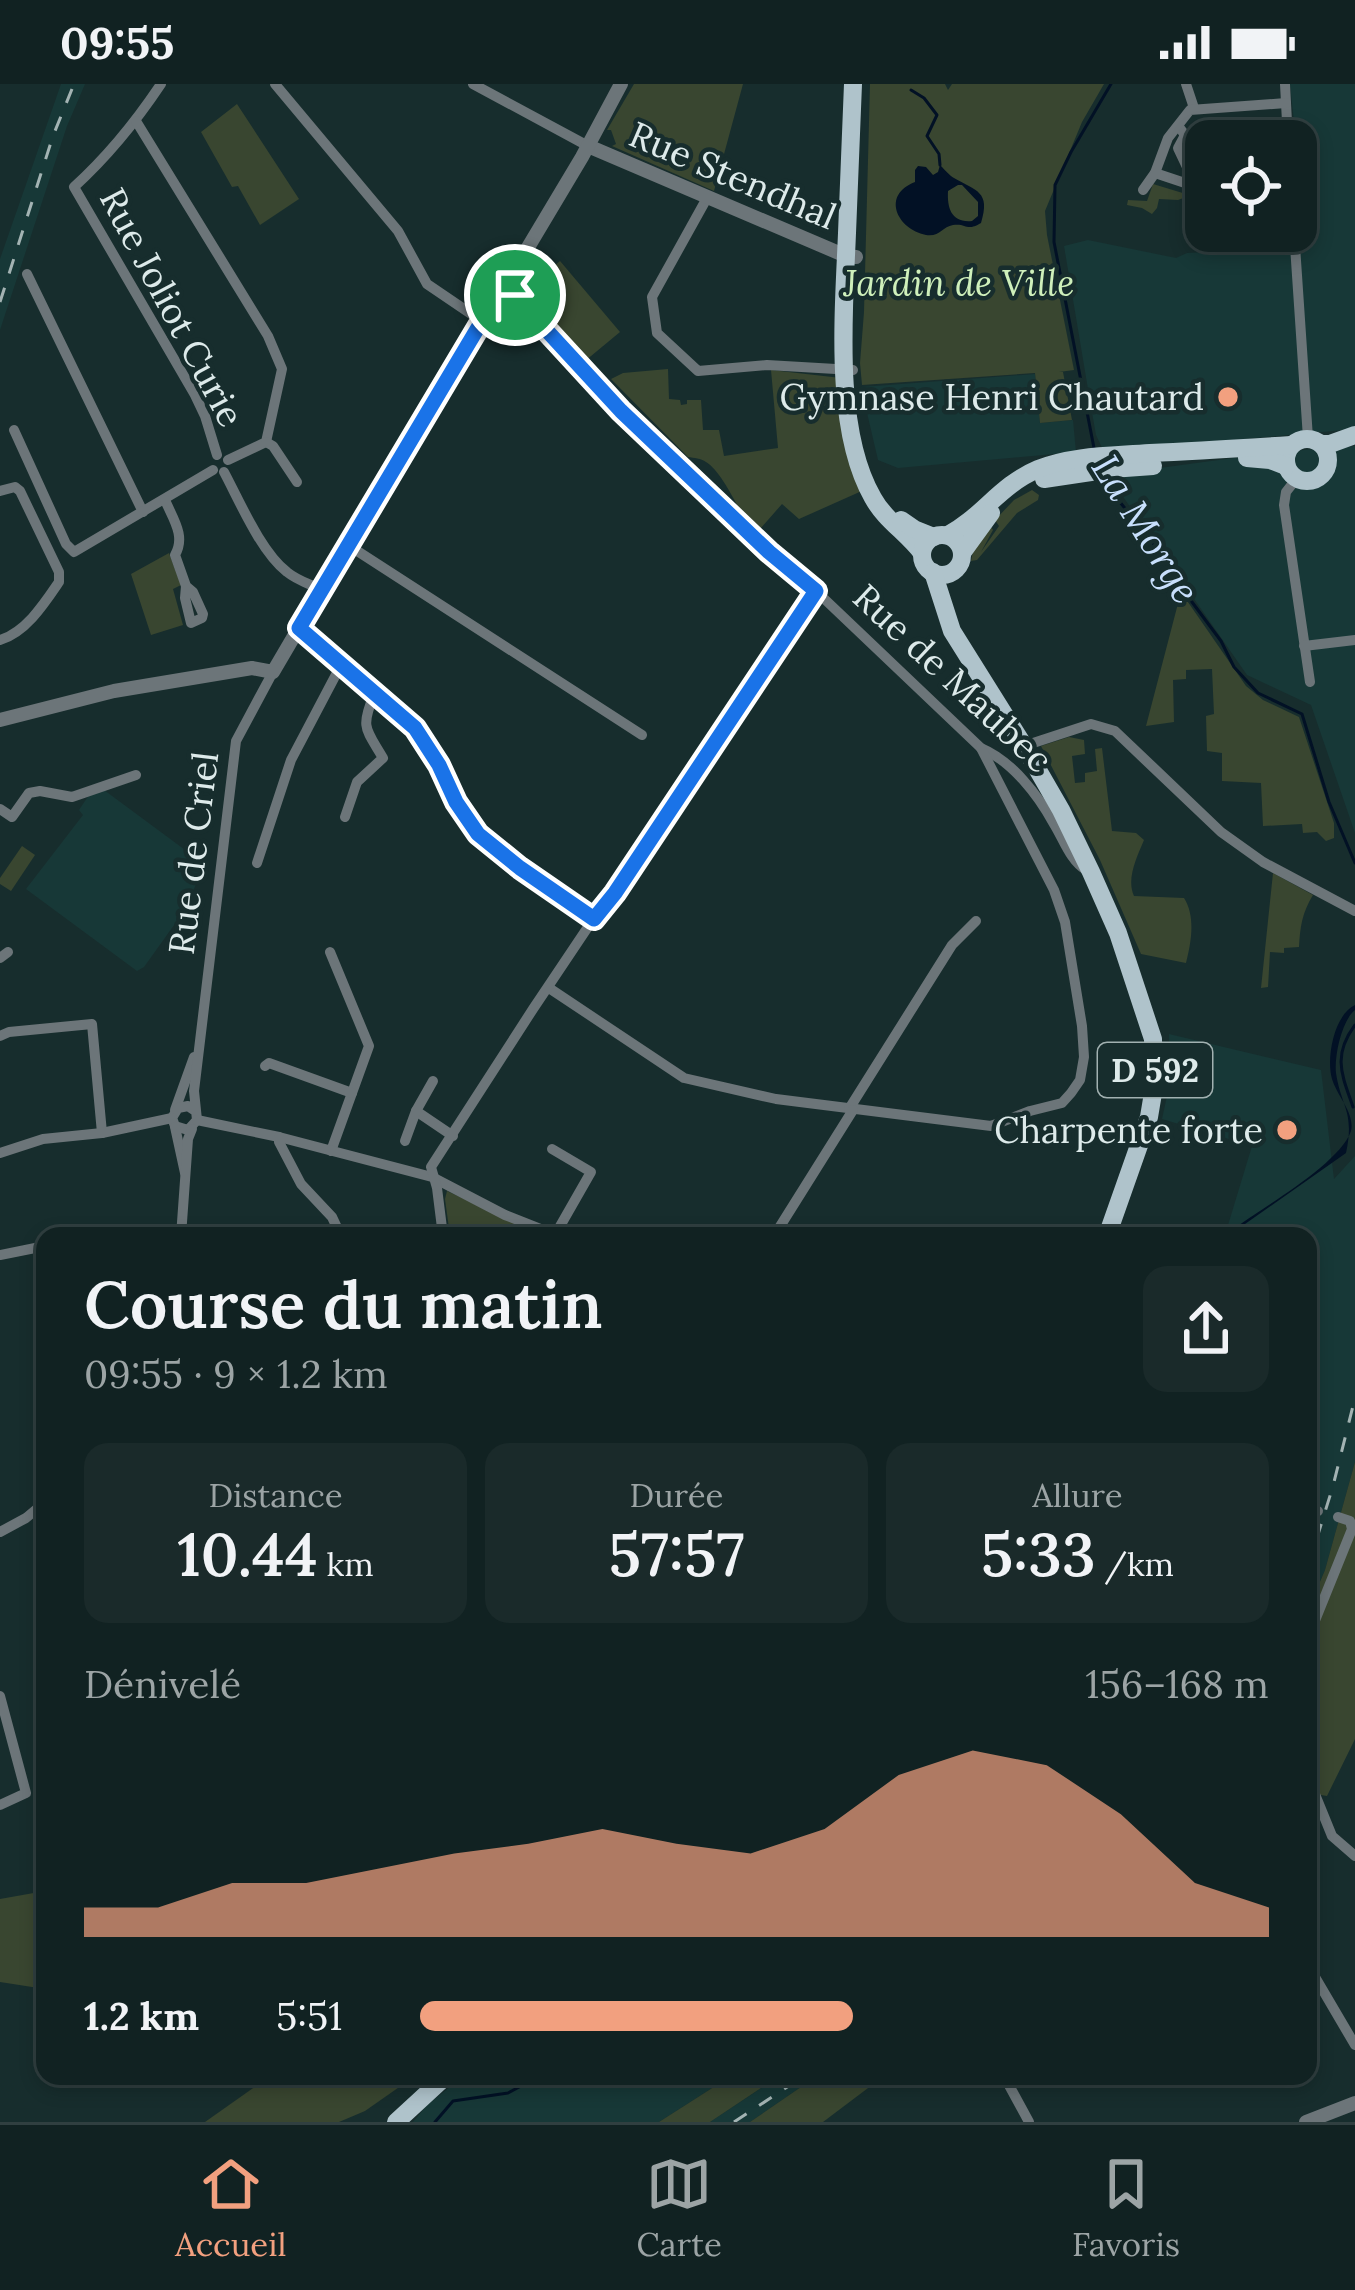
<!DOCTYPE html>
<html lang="fr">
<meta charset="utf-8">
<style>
body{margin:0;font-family:Lora,serif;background:#1a2a2a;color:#f1f3f6;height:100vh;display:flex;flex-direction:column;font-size:45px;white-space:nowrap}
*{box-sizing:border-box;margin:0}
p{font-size:39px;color:#9ca4a5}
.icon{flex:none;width:66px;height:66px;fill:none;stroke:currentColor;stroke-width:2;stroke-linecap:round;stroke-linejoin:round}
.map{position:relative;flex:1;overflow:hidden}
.side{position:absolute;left:36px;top:1143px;width:1281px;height:858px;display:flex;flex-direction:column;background:#122;border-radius:24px;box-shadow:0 6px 18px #0003,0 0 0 3px #303f40}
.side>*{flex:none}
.buttons{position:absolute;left:1185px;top:36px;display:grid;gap:24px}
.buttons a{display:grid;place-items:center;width:132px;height:132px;border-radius:24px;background:#122;box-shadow:0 6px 18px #0003,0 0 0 3px #303f40;font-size:60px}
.pin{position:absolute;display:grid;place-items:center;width:102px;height:102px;color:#fff;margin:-51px;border:6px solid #fff;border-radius:50%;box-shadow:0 3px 12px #0007}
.round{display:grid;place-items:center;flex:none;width:126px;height:126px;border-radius:24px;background:#1a2a2a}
.headline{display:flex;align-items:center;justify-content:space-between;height:204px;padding:0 48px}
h1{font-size:66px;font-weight:600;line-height:90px}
.figures{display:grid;grid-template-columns:repeat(3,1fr);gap:18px;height:204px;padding:12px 48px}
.figures div{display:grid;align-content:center;border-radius:24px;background:#1a2a2a;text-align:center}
.figures b{font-size:60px;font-weight:600}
.figures small{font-size:33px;font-weight:400}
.figures p{font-size:33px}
.chart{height:336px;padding:24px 48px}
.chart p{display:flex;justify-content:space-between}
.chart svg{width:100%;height:216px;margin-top:12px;fill:#f2a07f;opacity:.7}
ul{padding:0 48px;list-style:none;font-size:39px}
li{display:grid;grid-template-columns:192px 144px 1fr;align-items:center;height:90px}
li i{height:30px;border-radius:15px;background:#f2a07f}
.status{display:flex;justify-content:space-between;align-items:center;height:84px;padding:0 60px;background:#122;direction:ltr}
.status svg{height:33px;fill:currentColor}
.menu{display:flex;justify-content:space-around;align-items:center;height:168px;border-top:3px solid #303f40;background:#122;font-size:33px;color:#9ca4a5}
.menu a{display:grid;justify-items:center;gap:6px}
.menu .on{color:#f2a07f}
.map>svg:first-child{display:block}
.built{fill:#173837}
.green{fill:#394630}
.water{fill:#021125;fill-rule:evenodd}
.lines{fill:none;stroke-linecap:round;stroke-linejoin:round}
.stream{stroke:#021125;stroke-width:3}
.minor{stroke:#6c7579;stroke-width:10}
.tertiary{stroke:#6c7579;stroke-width:14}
.primary{stroke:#afc3cb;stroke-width:18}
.rail{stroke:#a3b3b3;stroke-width:3;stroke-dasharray:15 15;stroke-linecap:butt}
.route-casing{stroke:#fff;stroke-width:24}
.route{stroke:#1a73e8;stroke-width:15}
.poi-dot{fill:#f2a07f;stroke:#172d2d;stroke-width:4.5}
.labels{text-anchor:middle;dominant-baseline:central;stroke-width:9;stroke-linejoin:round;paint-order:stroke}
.shield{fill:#172d2d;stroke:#a2b1b1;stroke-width:3}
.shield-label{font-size:33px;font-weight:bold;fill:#ddeaea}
.street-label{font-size:36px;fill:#ddeaea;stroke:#172d2d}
.park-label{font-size:36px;font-style:italic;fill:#cff0bb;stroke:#172d2d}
.poi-label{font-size:36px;fill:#ddeaea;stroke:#172d2d;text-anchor:end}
.water-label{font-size:39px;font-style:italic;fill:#c8dffc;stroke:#172d2d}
</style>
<div class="status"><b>09:55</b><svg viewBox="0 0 49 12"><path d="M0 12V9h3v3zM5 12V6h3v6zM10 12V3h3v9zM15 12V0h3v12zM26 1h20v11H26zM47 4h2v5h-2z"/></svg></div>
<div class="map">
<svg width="1355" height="2038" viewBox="0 0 1355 2038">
<rect width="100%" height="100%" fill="#172d2d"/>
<!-- built -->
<g class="built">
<path d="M61 0H85L67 42 0 246V175Z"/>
<path d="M1290 0H1355V345L1104 368 1096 351 1090 317 1064 162 1088 156 1176 174 1187 169 1302 164 1296 57Z"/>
<path d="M1035 290 1040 339 1073 336 1076 368 898 384 878 376 861 303Z"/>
<path d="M1355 362V749L1311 621 1247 591 1108 391 1278 368Z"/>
<path d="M104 706 200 777V792L182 830 144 883 137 887 26 805 83 731 79 726 89 711Z"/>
<path d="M1169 950 1321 986 1334 1095 1355 1072V1378L1325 1486 1308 1526V1152H1198L1201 1145 1225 1151 1252 1062 1162 1035 1170 998Z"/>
<path d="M464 1992H731L659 2038H413L427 2021Z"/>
<path d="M756 1992H817L750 2038H710L766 2001Z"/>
</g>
<!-- green -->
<g class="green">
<path d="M634 0H743L714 107 612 62 616 60 611 46H607Z"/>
<path d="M870 0H945L948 6 952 0H1104L1082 38 1045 127 1047 151 1074 286 1059 288H1063L1072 336 1040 339 1035 289 862 301 860 279 864 228Z"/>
<path d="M237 20 299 115 260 141 238 102 232 103 201 48Z"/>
<path d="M1153 100 1186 110V113L1178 116 1159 115 1157 124 1152 130 1142 124 1127 121 1128 116 1147 117Z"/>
<path d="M560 177 620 248 585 277 525 206Z"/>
<path d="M668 285 669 315 680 316 681 321 687 320V316H701L703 346H719L724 372 778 364 771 286 841 294 864 406 799 435 782 420 754 452C742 433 724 389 706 378 701 374 694 374 688 373L611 295 623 289Z"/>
<path d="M1032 406 1039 411 1038 416 1017 429 977 476 971 477 973 467 990 441 993 446 981 468 999 442 995 436 1014 416Z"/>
<path d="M169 469 181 501 173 505 183 541 151 551 131 490Z"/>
<path d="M1181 508 1246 602 1263 616 1299 633 1334 739V754L1326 757 1317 748 1303 749 1302 740 1263 742 1261 699 1222 697V669L1207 667 1206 632 1214 630 1212 585 1186 586V595L1173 596 1174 638 1146 642Z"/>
<path d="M1069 653 1084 656 1085 670 1072 672 1075 699 1085 698V689L1097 687 1095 665 1102 664 1112 747 1136 749 1144 756C1137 773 1126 795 1134 812L1184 814C1196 833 1191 859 1186 879L1141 870 1100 776 1041 662Z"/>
<path d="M22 762 35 771 11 807 0 800V794Z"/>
<path d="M1273 789 1313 811C1302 829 1300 843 1299 863L1284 864V869L1270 868 1268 903 1261 904Z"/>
<path d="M447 1107 546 1152H450L445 1115Z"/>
<path d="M1355 1378V1655L1327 1712 1308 1709V1526L1325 1486Z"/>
<path d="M45 1807V1905L0 1898V1815Z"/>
<path d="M270 1992H415L365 2027 339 2038H205Z"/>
<path d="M731 1992H756L767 2000 710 2038H659Z"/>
<path d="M817 1992H884L823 2038H750Z"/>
</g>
<!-- water -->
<g class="water">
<path d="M940 81C942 83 950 92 954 94 976 107 991 107 981 139 966 148 967 139 953 141 942 143 940 153 926 151 897 145 881 111 915 98V86L918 82 926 83 933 91 938 88ZM958 101H962L978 118V132L972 137C952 139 947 125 948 107Z"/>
<path d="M1355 921V926C1342 936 1334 972 1336 989 1341 1023 1355 1027 1346 1069L1245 1140 1235 1152H1231L1238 1142C1267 1121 1340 1079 1351 1047 1355 1029 1337 1012 1332 995 1326 974 1334 931 1355 921Z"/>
</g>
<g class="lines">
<!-- stream -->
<g class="stream">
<path d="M911 6 924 14 937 31 927 52 939 70 940 81"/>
<path d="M1094 364 1054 158 1055 101 1071 68 1111 0"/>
<path d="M1106 394 1115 412 1162 470 1192 518 1221 557 1234 583 1258 609 1302 630 1329 718 1355 779"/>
<path d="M1353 1023C1342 991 1332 972 1355 941"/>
<path d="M435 2038 453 2017 508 2009 521 2002 557 1999 566 1992"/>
</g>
<!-- minor -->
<g class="minor">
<path d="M161 0C135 39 108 72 74 103L195 311 205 332 217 371"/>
<path d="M275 0 398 147 427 200 483 238"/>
<path d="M473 0 588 62"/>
<path d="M1186 0 1194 24"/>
<path d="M1285 0 1288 57"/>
<path d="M136 37 268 252 282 285 266 358 228 376"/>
<path d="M1155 89 1188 100 1187 83 1178 64 1185 51 1179 43"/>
<path d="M1188 100 1191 155 1280 147"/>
<path d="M1143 106 1155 89 1168 54 1190 26 1286 19"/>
<path d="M707 114 652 213 657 249 698 287 767 281 853 286"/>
<path d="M1294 147 1308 354"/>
<path d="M27 190 143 428"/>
<path d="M504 200 621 327 699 402 769 468 816 507 981 664C1012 677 1038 711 1054 740 1064 756 1070 776 1086 786"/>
<path d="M14 346 66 460 74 468 213 386"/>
<path d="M266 358 273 362 297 398"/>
<path d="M224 388C240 418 261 468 287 488 298 497 310 500 322 506"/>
<path d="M1297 394 1286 408 1284 421 1310 598"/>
<path d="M0 407 15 403 20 407 59 488V498C44 520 26 548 0 556"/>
<path d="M165 416C173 435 186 452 175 471L186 502 185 514 191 539 202 534 203 530 193 508 186 502"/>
<path d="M348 461 642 651"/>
<path d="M299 545 415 644 439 681 456 718 478 750 520 785 594 834"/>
<path d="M1304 562 1355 556"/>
<path d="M1024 662 1091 640 1115 647 1221 748 1263 778 1355 827"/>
<path d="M0 725 12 733 29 709 40 707 72 713 136 691"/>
<path d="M345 733 357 698 383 674C366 645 360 644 374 611"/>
<path d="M257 779 291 676 341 581"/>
<path d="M330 868 369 962 331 1067"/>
<path d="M0 874 8 868"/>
<path d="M549 904 684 994 776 1015 991 1042 1030 1027 1062 1019 1071 1009 1080 996 1084 973 1082 942 1065 838 1054 806 981 664"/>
<path d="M0 952 9 948 92 940 102 1049"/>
<path d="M265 982 269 979 352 1009"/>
<path d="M849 1025 952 861 976 837"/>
<path d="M175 1026 194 973"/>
<path d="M194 1026 188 1022 178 1024 172 1034 175 1042 188 1046 197 1036 194 1007 236 657 273 588"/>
<path d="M416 1027 453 1052"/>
<path d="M197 1036 279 1053 432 1093 505 1131 558 1152"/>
<path d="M175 1043 185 1089"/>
<path d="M279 1053V1058L301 1100 332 1133 341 1152"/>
<path d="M405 1057 416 1027 433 997"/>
<path d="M552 1065 591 1088 555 1151"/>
<path d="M0 1069 43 1055 102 1049 172 1034"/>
<path d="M181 1152 188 1055 192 1045"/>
<path d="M443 1152 437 1104 431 1083 533 925 594 834 615 809 816 507"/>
<path d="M774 1152 853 1026"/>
<path d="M0 1171 45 1162"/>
<path d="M1308 1424 1318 1427"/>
<path d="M0 1448 26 1434 45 1418"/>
<path d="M1308 1554 1352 1445 1350 1437 1338 1433"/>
<path d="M0 1612 26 1709 0 1721"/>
<path d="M1308 1693 1332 1752 1355 1772"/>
<path d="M1308 1881 1355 1961"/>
<path d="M1004 1992 1029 2038"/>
</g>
<!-- tertiary -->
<g class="tertiary">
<path d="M588 62 846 172 856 173"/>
<path d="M0 636 114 607 252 584 273 588 391 387 410 361 582 73 621 0"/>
<path d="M1306 2038 1355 2019"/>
</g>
<!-- primary -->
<g class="primary">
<path d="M853 0C851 50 849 99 847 149 844 226 833 345 873 414 885 436 907 449 922 469"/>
<circle cx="1307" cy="376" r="21"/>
<path d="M1322 360H1330L1355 351"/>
<path d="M1247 374 1270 376 1286 382"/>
<path d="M1044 395 1111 385 1153 382"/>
<path d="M901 436 914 445 934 453"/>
<path d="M948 451C982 433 1000 401 1038 385 1073 371 1113 372 1150 369 1197 367 1244 364 1291 361"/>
<circle cx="942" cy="471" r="20"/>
<path d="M962 469 991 429"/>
<path d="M933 488 952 547 1024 662 1061 726 1091 788 1118 849 1153 955 1154 1003 1149 1033 1107 1152"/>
<path d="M396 2038 446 1992"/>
</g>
<!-- rail -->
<g class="rail">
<path d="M0 218 53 52 74 0"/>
<path d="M1308 1483 1333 1402 1355 1314"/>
<path d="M734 2038 804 1992"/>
</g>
</g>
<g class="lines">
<!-- route casing -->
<g class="route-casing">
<path id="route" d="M504 200 621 327 769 468 816 507 615 809 594 835 520 784 478 750 456 718 439 681 415 644 299 544Z"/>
</g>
<!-- route -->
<use href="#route" class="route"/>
</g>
<!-- markers -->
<g class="poi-dot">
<circle cx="1228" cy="313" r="12"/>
<circle cx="1287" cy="1046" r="12"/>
</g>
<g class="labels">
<!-- shield labels -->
<rect class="shield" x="1098" y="959" width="114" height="54" rx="9"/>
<g class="shield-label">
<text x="1155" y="986">D 592</text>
</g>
<!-- street labels -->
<g class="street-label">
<text transform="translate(733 91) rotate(23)">Rue Stendhal</text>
<text transform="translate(172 223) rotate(62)">Rue Joliot Curie</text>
<text transform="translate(953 594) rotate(43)">Rue de Maubec</text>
<text transform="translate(193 769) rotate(-83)">Rue de Criel</text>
</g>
<!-- park labels -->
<g class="park-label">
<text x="959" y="199">Jardin de Ville</text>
</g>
<!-- poi labels -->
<g class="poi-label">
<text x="1204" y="313">Gymnase Henri Chautard</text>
<text x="1263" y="1046">Charpente forte</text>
</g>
<!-- water labels -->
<g class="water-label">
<text transform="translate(1146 445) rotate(58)">La Morge</text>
</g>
</g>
</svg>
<div class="buttons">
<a><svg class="icon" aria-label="locate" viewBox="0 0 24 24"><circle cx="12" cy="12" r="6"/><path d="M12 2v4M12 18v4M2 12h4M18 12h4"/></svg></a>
</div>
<div class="pin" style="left:515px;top:211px;background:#1e9e55"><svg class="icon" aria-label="arrive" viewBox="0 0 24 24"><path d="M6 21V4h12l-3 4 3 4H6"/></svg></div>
<section class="side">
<div class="headline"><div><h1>Course du matin</h1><p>09:55 · 9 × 1.2 km</p></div><a class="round"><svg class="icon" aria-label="share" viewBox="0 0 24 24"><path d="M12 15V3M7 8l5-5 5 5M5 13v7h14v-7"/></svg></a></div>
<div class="figures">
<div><p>Distance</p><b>10.44<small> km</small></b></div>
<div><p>Durée</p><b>57:57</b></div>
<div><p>Allure</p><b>5:33<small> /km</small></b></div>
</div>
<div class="chart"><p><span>Dénivelé</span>156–168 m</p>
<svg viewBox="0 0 160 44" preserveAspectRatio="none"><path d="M0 44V38L10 38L20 33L30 33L40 30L50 27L60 25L70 22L80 25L90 27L100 22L110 11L120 6L130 9L140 19L150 33L160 38V44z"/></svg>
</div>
<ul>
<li><b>1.2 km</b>5:51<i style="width:51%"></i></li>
</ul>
</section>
</div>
<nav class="menu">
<a class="on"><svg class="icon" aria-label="home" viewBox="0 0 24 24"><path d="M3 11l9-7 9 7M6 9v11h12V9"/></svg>Accueil</a>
<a><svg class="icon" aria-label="map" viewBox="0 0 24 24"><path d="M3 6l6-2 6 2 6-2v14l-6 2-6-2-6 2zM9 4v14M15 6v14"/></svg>Carte</a>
<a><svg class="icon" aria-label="saved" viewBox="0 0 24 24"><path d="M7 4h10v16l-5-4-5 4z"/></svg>Favoris</a>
</nav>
